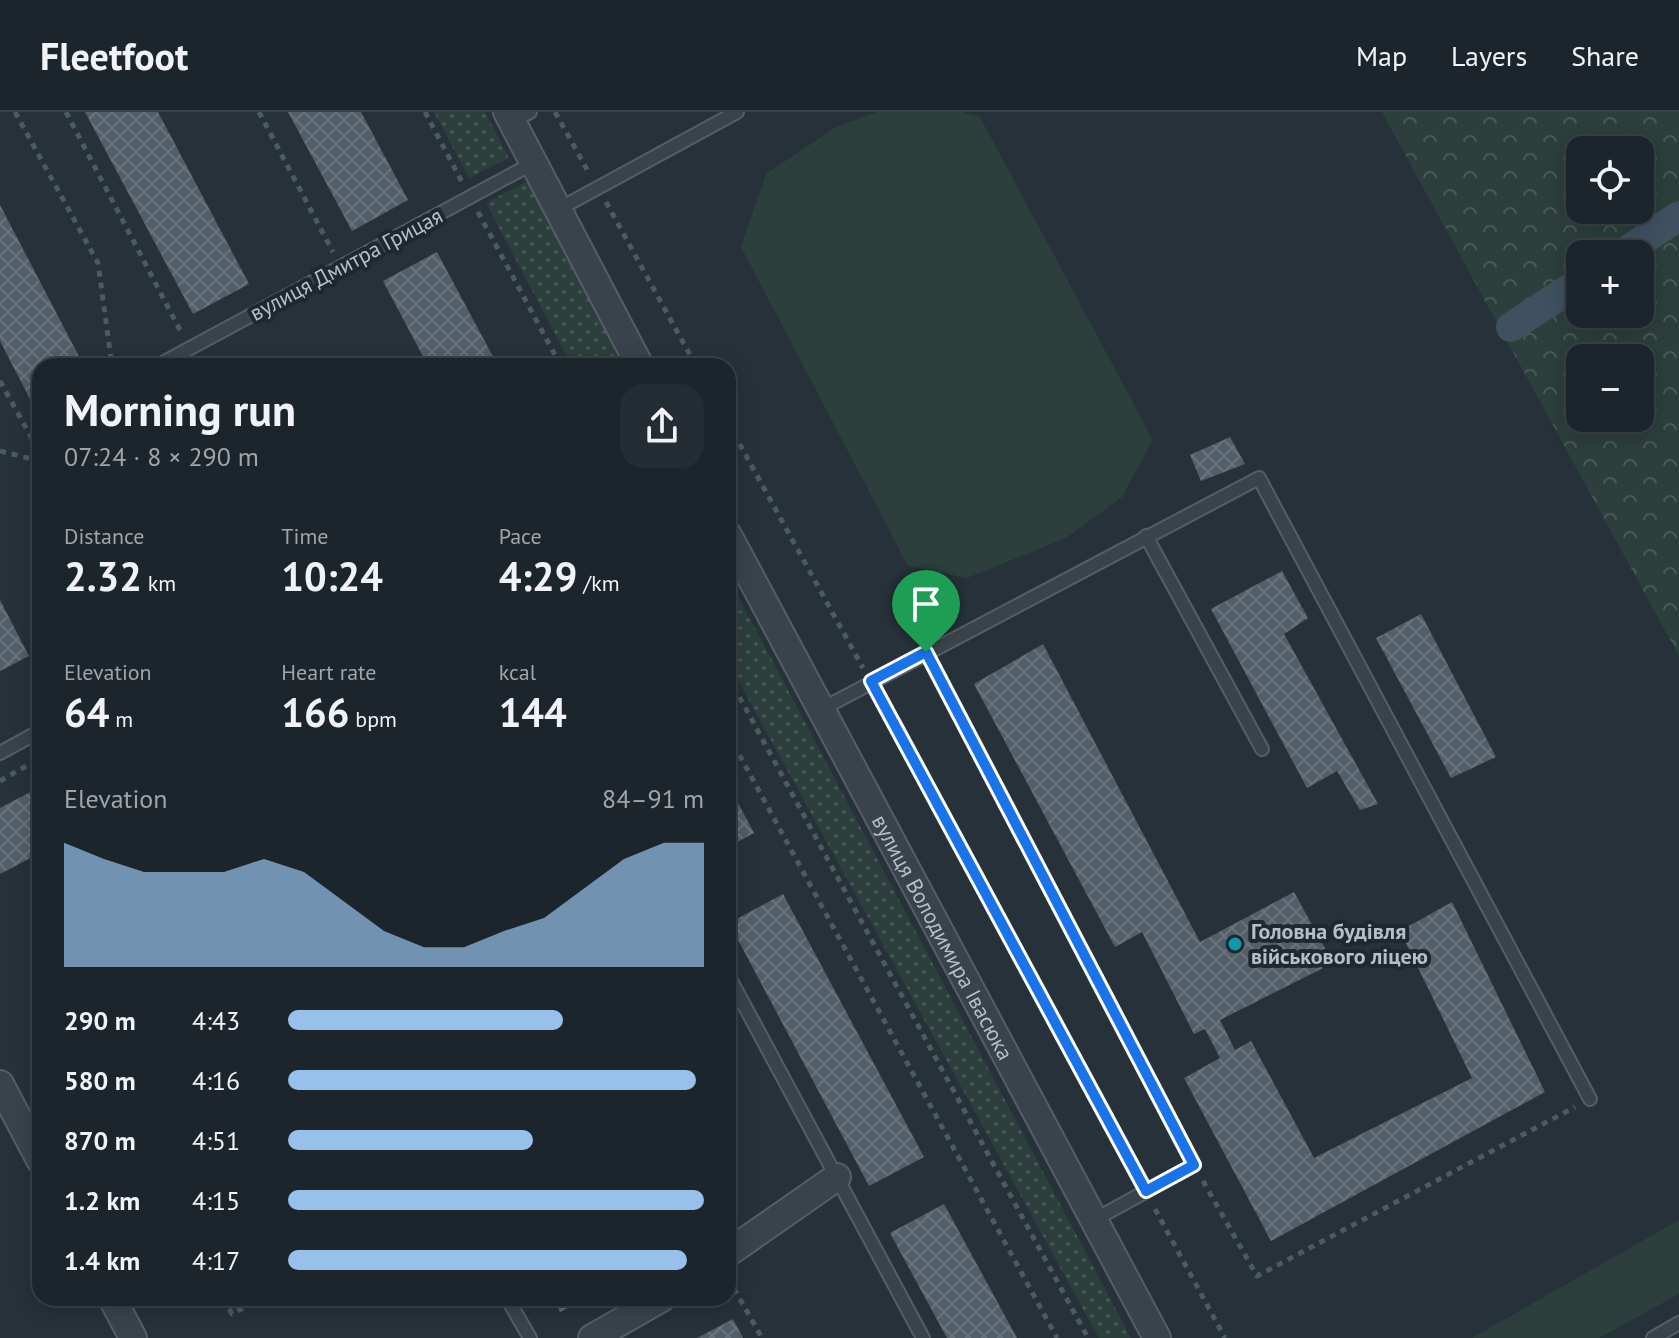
<!DOCTYPE html>
<meta charset="utf-8">
<style>
body{margin:0;font-family:"PT Sans",sans-serif;background:#252d34;color:#f1f3f6;height:100vh;display:flex;flex-direction:column;font-size:30px;white-space:nowrap}
*{box-sizing:border-box;margin:0}
p{font-size:26px;color:#a0a5a9}
.icon{flex:none;width:44px;height:44px;fill:none;stroke:currentColor;stroke-width:2;stroke-linecap:round;stroke-linejoin:round}
.map{position:relative;flex:1;overflow:hidden}
.panel{position:absolute;left:32px;top:246px;width:704px;height:948px;display:flex;flex-direction:column;background:#1d252c;border-radius:24px;box-shadow:0 4px 20px #0003,0 0 0 2px #3b4248}
.panel>*{flex:none}
.controls{position:absolute;left:1566px;top:24px;display:grid;gap:16px}
.controls a{display:grid;place-items:center;width:88px;height:88px;border-radius:16px;background:#1d252c;box-shadow:0 4px 20px #0003,0 0 0 2px #3b4248;font-size:40px}
.pin{position:absolute;display:grid;place-items:center;width:68px;height:68px;color:#fff;margin:-82px -34px;border-radius:50% 50% 50% 0;rotate:-45deg;box-shadow:0 0 8px #0007}
.pin .icon{rotate:45deg}
.round{display:grid;place-items:center;flex:none;width:84px;height:84px;border-radius:24px;background:#252d34}
.overview{display:flex;align-items:center;justify-content:space-between;height:136px;padding:0 32px}
h1{font-size:44px;font-weight:800;line-height:60px}
.figures{display:grid;grid-template-columns:repeat(3,1fr);gap:12px;height:136px;padding:8px 32px}
.figures div{display:grid;align-content:center}
.figures b{font-size:40px;font-weight:800}
.figures small{font-size:22px;font-weight:400}
.figures p{font-size:22px}
.chart{height:224px;padding:16px 32px}
.chart p{display:flex;justify-content:space-between}
.chart svg{width:100%;height:144px;margin-top:8px;fill:#97c1ea;opacity:.7}
ul{padding:0 32px;list-style:none;font-size:26px}
li{display:grid;grid-template-columns:128px 96px 1fr;align-items:center;height:60px}
li i{height:20px;border-radius:10px;background:#97c1ea}
header{display:flex;align-items:center;gap:48px;box-sizing:border-box;height:112px;padding:0 40px;background:#1d252c;border-bottom:2px solid #3b4248}
header strong{font-size:38px}
nav{display:flex;gap:44px;margin-inline-start:auto;font-size:28px}
.map>svg:first-child{display:block}
.grass{fill:url(#grass-dots)}
.forest{fill:url(#forest-crowns);fill-rule:evenodd}
.park{fill:#2c3f3d}
.lines{fill:none;stroke-linecap:round;stroke-linejoin:round}
.canal{stroke:#3f5161;stroke-width:30}
.building{fill:url(#building-cross-hatch)}
.lane-casing{stroke:#555e66;stroke-width:16}
.street-casing{stroke:#555e66;stroke-width:30}
.path{stroke:#4b5c5c;stroke-width:5;stroke-dasharray:6 6;stroke-linecap:butt}
.lane{stroke:#3a434b;stroke-width:12}
.street{stroke:#3a434b;stroke-width:26}
.route-casing{stroke:#fff;stroke-width:16}
.route{stroke:#1a73e8;stroke-width:10}
.culture-dot{fill:#0f9aa8;stroke:#1f2830;stroke-width:3}
.labels{text-anchor:middle;dominant-baseline:central;stroke-width:8;stroke-linejoin:round;paint-order:stroke}
.street-label{font-size:22px;fill:#b6bec6;stroke:#1f2830}
.poi-label{font-size:22px;font-weight:bold;fill:#b6bec6;stroke:#1f2830;text-anchor:start}
</style>
<header>
<strong>Fleetfoot</strong>
<nav><a>Map</a><a>Layers</a><a>Share</a></nav>
</header>
<div class="map">
<svg width="1679" height="1226" viewBox="0 0 1679 1226">
<defs>
<pattern id="grass-dots" width="8" height="8" patternUnits="userSpaceOnUse" patternTransform="scale(2)"><rect width="8" height="8" fill="#2c3f3d"/><path d="M2 2h.1M6 6h.1" fill="none" stroke="#485958" stroke-width="1.8" stroke-linecap="round"/></pattern>
<pattern id="forest-crowns" width="20" height="18" patternUnits="userSpaceOnUse" patternTransform="scale(2)"><rect width="20" height="18" fill="#2c3f3d"/><path d="M2 6a3 3 0 1 1 6 0M12 15a3 3 0 1 1 6 0" fill="none" stroke="#485958"/></pattern>
<pattern id="building-cross-hatch" width="8" height="8" patternUnits="userSpaceOnUse" patternTransform="scale(2)"><rect width="8" height="8" fill="#525e68"/><path d="M0 0l8 8M0 8l8-8" fill="none" stroke="#69737c"/></pattern>
</defs>
<rect width="100%" height="100%" fill="#27313a"/>
<!-- grass -->
<g class="grass">
<path d="M434 0H485L509 46 469 66Z"/>
<path d="M530 68 627 254H572L486 91Z"/>
<path d="M728 465 1131 1226H1099L728 550Z"/>
</g>
<!-- forest -->
<path class="forest" d="M1382 0H1679V544ZM1580 38H1640V98H1580ZM1580 142H1640V202H1580ZM1580 246H1640V306H1580Z"/>
<!-- park -->
<g class="park">
<path d="M877 0H962L980 5 1153 328 1122 385 1066 426 967 466 908 454 741 135 766 62 836 15Z"/>
<path d="M1679 1108V1182L1599 1226H1472Z"/>
</g>
<g class="lines">
<!-- canal -->
<g class="canal">
<path d="M1622 142 1679 104"/>
<path d="M1511 215 1580 170"/>
</g>
</g>
<!-- building -->
<g class="building">
<path d="M85 0H158L249 172 193 202Z"/>
<path d="M288 0H361L408 88 352 119Z"/>
<path d="M0 93 84 254H40V284L31 289 0 229Z"/>
<path d="M437 140 498 254H428L383 169Z"/>
<path d="M1230 325 1245 352 1201 369 1190 343Z"/>
<path d="M1282 459 1308 506 1284 522 1378 692 1360 698 1337 659 1307 676 1211 497Z"/>
<path d="M0 488 29 544 0 559Z"/>
<path d="M1421 502 1496 645 1451 666 1376 526Z"/>
<path d="M1043 532 1200 830 1294 780 1333 851 1220 908 1235 938 1251 929 1314 1046 1472 966 1400 819 1452 790 1545 980 1271 1129 1184 966 1220 946 1205 917 1194 922 1142 820 1115 835 974 572Z"/>
<path d="M728 672 754 721 728 735Z"/>
<path d="M40 675V741L0 762V696Z"/>
<path d="M783 782 924 1045 869 1074 729 811Z"/>
<path d="M944 1092 1017 1226H947L890 1121Z"/>
<path d="M553 1186H588L560 1200Z"/>
<path d="M733 1207 743 1226H697Z"/>
</g>
<g class="lines">
<!-- lane casing -->
<g class="lane-casing">
<g id="lane">
<path d="M512 9 530 0"/>
<path d="M559 97 737 0"/>
<path d="M157 254 535 50"/>
<path d="M1146 424 1262 637"/>
<path d="M820 598 1259 366 1590 987"/>
<path d="M0 641 40 619"/>
<path d="M728 863 923 1226"/>
<path d="M1094 1108 1194 1053"/>
<path d="M507 1186 530 1226"/>
<path d="M1653 1226 1679 1211"/>
</g>
</g>
<!-- street casing -->
<g class="street-casing">
<g id="street">
<path d="M507 0 640 254"/>
<path id="s1" d="M728 423 1157 1226"/>
<path d="M0 972 40 1048"/>
<path d="M728 1141 837 1065"/>
<path d="M112 1186 133 1226"/>
<path d="M592 1226 662 1186"/>
</g>
</g>
<!-- path -->
<g class="path">
<path d="M15 0 98 151 112 254"/>
<path d="M66 0 181 220"/>
<path d="M259 0 333 140"/>
<path d="M425 0 462 70"/>
<path d="M555 0 589 61"/>
<path d="M606 90 696 254"/>
<path d="M478 100 561 254"/>
<path d="M0 269 40 341"/>
<path d="M728 311 863 556"/>
<path d="M0 339 40 349"/>
<path d="M936 559 1185 1035"/>
<path d="M728 564 1088 1226"/>
<path d="M880 586 1137 1063"/>
<path d="M728 622 1057 1226"/>
<path d="M0 669 40 646"/>
<path d="M1203 1069 1257 1164 1575 995"/>
<path d="M1155 1097 1225 1226"/>
<path d="M728 1166 762 1226"/>
<path d="M224 1186 232 1202 262 1186"/>
</g>
<!-- lane -->
<use href="#lane" class="lane"/>
<!-- street -->
<use href="#street" class="street"/>
</g>
<g class="lines">
<!-- route casing -->
<g class="route-casing">
<path id="route" d="M926 540 1194 1053 1146 1079 871 569Z"/>
</g>
<!-- route -->
<use href="#route" class="route"/>
</g>
<!-- markers -->
<circle class="culture-dot" cx="1235" cy="832" r="8"/>
<g class="labels">
<!-- street labels -->
<g class="street-label">
<text transform="translate(346 152) rotate(-28)">вулиця Дмитра Грицая</text>
<text stroke="none"><textPath href="#s1" startOffset="456">вулиця Володимира Івасюка</textPath></text>
</g>
<!-- poi labels -->
<g class="poi-label">
<text x="1251" y="819">Головна будівля<tspan x="1251" dy="25">військового ліцею</tspan></text>
</g>
</g>
</svg>
<div class="controls">
<a><svg class="icon" aria-label="locate" viewBox="0 0 24 24"><circle cx="12" cy="12" r="6"/><path d="M12 2v4M12 18v4M2 12h4M18 12h4"/></svg></a>
<a>+</a>
<a>−</a>
</div>
<div class="pin" style="left:926px;top:540px;background:#1e9e55"><svg class="icon" aria-label="arrive" viewBox="0 0 24 24"><path d="M6 21V4h12l-3 4 3 4H6"/></svg></div>
<section class="panel">
<div class="overview"><div><h1>Morning run</h1><p>07:24 · 8 × 290 m</p></div><a class="round"><svg class="icon" aria-label="share" viewBox="0 0 24 24"><path d="M12 15V3M7 8l5-5 5 5M5 13v7h14v-7"/></svg></a></div>
<div class="figures">
<div><p>Distance</p><b>2.32<small> km</small></b></div>
<div><p>Time</p><b>10:24</b></div>
<div><p>Pace</p><b>4:29<small> /km</small></b></div>
</div>
<div class="figures">
<div><p>Elevation</p><b>64<small> m</small></b></div>
<div><p>Heart rate</p><b>166<small> bpm</small></b></div>
<div><p>kcal</p><b>144</b></div>
</div>
<div class="chart"><p><span>Elevation</span>84–91 m</p>
<svg viewBox="0 0 160 44" preserveAspectRatio="none"><path d="M0 44V6L10 11L20 15L30 15L40 15L50 11L60 15L70 24L80 33L90 38L100 38L110 33L120 29L130 20L140 11L150 6L160 6V44z"/></svg>
</div>
<ul>
<li><b>290 m</b>4:43<i style="width:66%"></i></li>
<li><b>580 m</b>4:16<i style="width:98%"></i></li>
<li><b>870 m</b>4:51<i style="width:59%"></i></li>
<li><b>1.2 km</b>4:15<i style="width:100%"></i></li>
<li><b>1.4 km</b>4:17<i style="width:96%"></i></li>
</ul>
</section>
</div>
